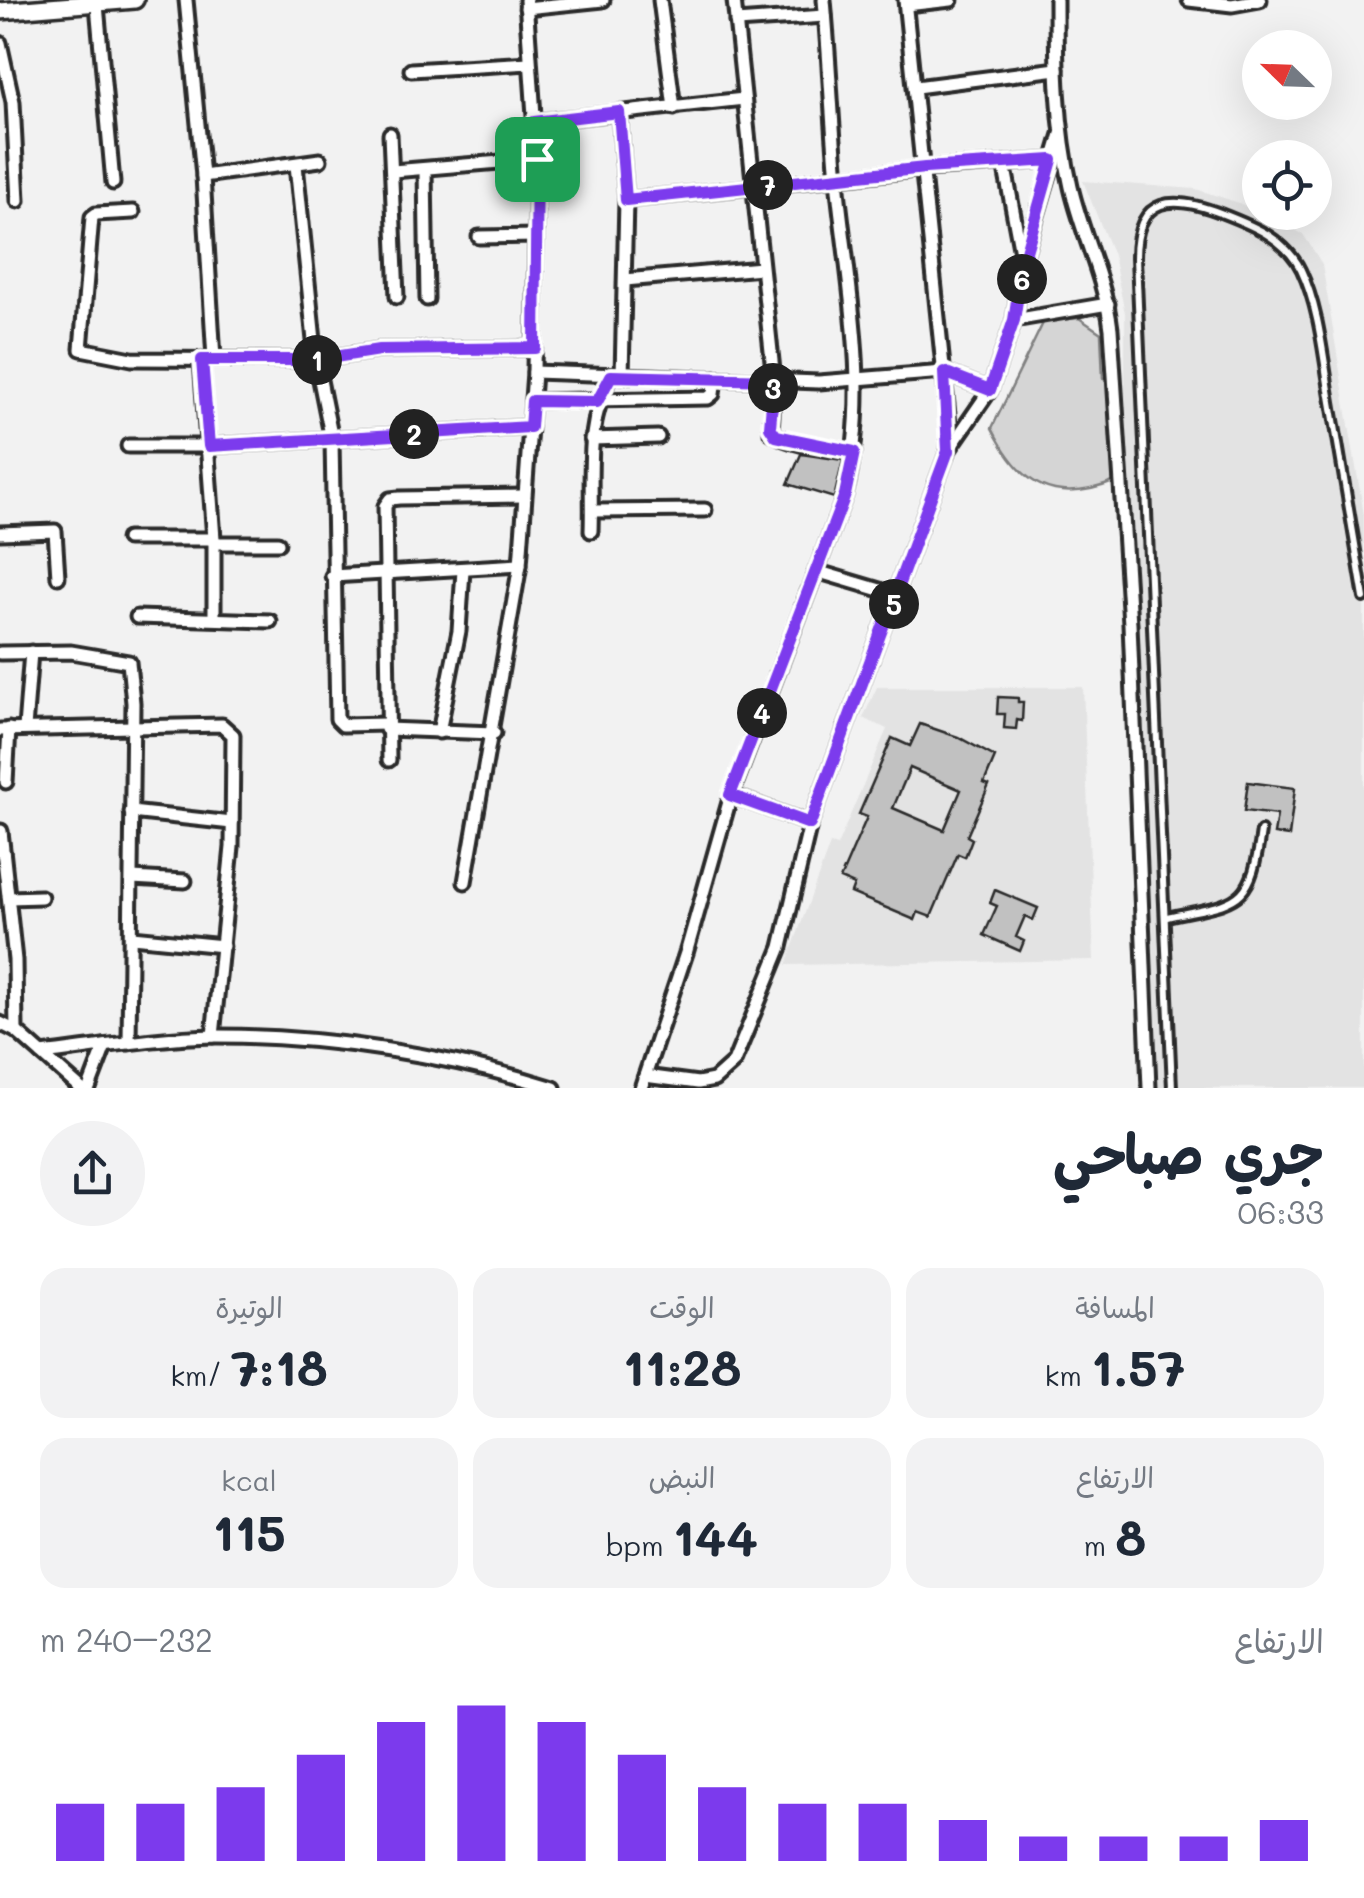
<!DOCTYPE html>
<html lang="ar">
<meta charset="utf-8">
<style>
body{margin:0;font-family:Mali,"Playpen Sans Arabic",sans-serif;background:#f2f2f3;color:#1f2937;direction:rtl;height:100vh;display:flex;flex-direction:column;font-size:38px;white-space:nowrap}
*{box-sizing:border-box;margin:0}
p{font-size:32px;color:#747a83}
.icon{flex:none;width:55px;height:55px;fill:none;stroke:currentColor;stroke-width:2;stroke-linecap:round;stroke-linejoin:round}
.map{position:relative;height:1088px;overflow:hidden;direction:ltr}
.side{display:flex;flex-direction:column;background:#fff;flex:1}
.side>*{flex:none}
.needle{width:65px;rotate:293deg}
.buttons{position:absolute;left:1242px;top:30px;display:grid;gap:20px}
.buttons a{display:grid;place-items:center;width:90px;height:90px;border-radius:50%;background:#fff;box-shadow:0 10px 40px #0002;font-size:50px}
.pin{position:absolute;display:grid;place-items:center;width:85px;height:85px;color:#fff;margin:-42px;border-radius:20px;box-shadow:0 5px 15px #0006}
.km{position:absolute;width:50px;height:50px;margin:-25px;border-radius:50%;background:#222;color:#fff;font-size:28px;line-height:50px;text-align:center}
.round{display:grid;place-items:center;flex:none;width:105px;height:105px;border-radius:52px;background:#f2f2f3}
.head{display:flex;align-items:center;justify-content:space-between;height:170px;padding:0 40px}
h1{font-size:55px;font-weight:700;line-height:75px}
.stats{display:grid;grid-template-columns:repeat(3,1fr);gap:15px;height:170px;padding:10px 40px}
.stats div{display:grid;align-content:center;border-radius:25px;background:#f2f2f3;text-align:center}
.stats b{font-size:50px;font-weight:700}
.stats small{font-size:28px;font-weight:400}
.stats p{font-size:28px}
.chart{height:280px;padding:20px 40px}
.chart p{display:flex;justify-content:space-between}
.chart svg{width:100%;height:180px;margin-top:10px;stroke:#7c3aed;stroke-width:6}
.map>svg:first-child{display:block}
.built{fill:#e3e3e3}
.green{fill:#d5d5d5;stroke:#808080;stroke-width:2.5}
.building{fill:#c1c1c1;stroke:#2b2b2b;stroke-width:2.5;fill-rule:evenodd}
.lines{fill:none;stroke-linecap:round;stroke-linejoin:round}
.lane-casing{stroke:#2b2b2b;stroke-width:14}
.street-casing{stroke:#2b2b2b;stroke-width:19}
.secondary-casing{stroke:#2b2b2b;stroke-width:22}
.lane{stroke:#fff;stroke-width:6}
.street{stroke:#fff;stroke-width:11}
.secondary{stroke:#fff;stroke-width:15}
.route-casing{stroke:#fff;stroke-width:20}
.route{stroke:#7c3aed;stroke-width:12}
</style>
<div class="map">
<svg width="1364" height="1088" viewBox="0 0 1364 1088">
<rect width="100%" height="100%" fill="#f2f2f2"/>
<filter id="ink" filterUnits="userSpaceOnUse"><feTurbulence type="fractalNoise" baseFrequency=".01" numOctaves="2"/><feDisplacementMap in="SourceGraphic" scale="20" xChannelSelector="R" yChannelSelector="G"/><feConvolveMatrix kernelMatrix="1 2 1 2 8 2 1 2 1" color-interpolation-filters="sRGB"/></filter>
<g filter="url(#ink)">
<!-- built -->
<g class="built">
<path d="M1083 181 1196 189 1239 203 1303 234 1322 264 1364 515V1088H1156L1125 397V313L1113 255Z"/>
<path d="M877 687H1083L1094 960 786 965 830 844 837 846 887 729 863 718Z"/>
</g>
<!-- green -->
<path class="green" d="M1079 318 1101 333 1103 378 1111 386 1116 481C1054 506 1021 486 992 428L1044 321Z"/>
<!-- building -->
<g class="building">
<path d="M801 454 843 460 834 498 788 484Z"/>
<path d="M998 697 1018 698V702H1023L1022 721 1017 720 1016 729 1004 728 1005 714H997Z"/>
<path d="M920 724 958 737 995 757 984 783 989 785 967 836 972 839 965 857 958 854 931 917 918 912 915 920 851 893 854 885 840 879 867 817 859 814 892 738 910 746ZM910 768 961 790 944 830 893 808Z"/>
<path d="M1248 782 1295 788 1289 836 1274 834 1277 815 1244 811Z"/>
<path d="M995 890 1038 908 1033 920 1025 916 1016 937 1024 941 1020 951 984 935 997 906 990 903Z"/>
</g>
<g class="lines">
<!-- lane casing -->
<g class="lane-casing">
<g id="lane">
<path d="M1167 917C1237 901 1251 909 1261 831"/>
<path d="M1172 1088 1136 258C1136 194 1174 195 1223 214 1254 226 1286 239 1301 270 1319 308 1323 355 1330 396 1341 463 1353 531 1364 598"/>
</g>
</g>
<!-- street casing -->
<g class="street-casing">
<g id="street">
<path d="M186 0 203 176 214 359"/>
<path d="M660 0 674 108"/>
<path d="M734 0 774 380 771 432C792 447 829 448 854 452"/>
<path d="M1056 0C1056 62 1057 126 1071 187 1082 235 1105 279 1111 329L1130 624 1149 1088"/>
<path d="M1189 0 1232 5 1260 0"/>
<path d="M97 5 113 183"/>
<path d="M906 5 951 0"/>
<path d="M526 8 603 0"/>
<path d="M736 22 825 16"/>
<path d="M0 43 13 102 18 201"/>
<path d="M411 70 529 63"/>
<path d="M916 87 1057 69"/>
<path d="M619 112 626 200 622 376"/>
<path d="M533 122 744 99"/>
<path d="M390 134 397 297"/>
<path d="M1004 163 1022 258"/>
<path d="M296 165 316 360 332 440 337 719 343 725 386 724"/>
<path d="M425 170 427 299"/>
<path d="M393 171 537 159"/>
<path d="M203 176 320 160"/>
<path d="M626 200 925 169 1052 160"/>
<path d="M133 212 96 214 92 217 81 349 132 359 316 360 379 350 535 348"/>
<path d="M479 237 535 236"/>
<path d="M625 280 761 268"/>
<path d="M1014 320 1108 304"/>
<path d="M201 360 214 539V618"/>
<path d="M534 372 819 382 944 372 990 390"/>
<path d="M532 401 708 398 713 394 715 378"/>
<path d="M591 439 658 437"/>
<path d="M128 446H209L530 427"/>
<path d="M948 451 990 390 1014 320 1023 262 1061 134"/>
<path d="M592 511 705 510"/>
<path d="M591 531C593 477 584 425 611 376"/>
<path d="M0 533 55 531 58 577"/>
<path d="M127 539H214"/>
<path d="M214 543H278"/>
<path d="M816 571 897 595"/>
<path d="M332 576 520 565"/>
<path d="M137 617 270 621"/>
<path d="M0 653 71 652 129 662 133 703 129 1043"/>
<path d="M25 728 31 652"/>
<path d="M386 729 494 733"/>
<path d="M0 730 222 725 233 735 232 847 213 1036"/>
<path d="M439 732 459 631 463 570"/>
<path d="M389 760 385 506 390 499 399 498 523 496"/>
<path d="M6 782 9 729"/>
<path d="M731 795 810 824"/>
<path d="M131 812 232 823"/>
<path d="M1 831 15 960 16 1031"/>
<path d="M132 878 185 881"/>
<path d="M465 882 520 565 534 372 537 159 526 0"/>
<path d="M9 898 41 897"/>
<path d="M132 937 223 946"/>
<path d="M0 1023 16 1031 80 1088"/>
<path d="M42 1054C99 1047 158 1037 216 1036 326 1036 449 1055 554 1088"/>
<path d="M645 1076 698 1083 714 1080 734 1062 781 947 810 824 948 451 949 424 905 0"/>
<path d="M89 1088 105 1046"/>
<path d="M641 1088 687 950 731 795 845 495C870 398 850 297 839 199 832 133 830 66 824 0"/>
</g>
</g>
<!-- secondary casing -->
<g class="secondary-casing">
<path id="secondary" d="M0 11 135 0"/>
</g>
<!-- lane -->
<use href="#lane" class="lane"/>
<!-- street -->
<use href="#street" class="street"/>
<!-- secondary -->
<use href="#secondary" class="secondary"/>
</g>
</g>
<g class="lines" filter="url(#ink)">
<!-- route casing -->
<g class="route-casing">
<path id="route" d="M619 112 626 200 925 168 1052 160 1023 262 1014 320 990 390 944 372 948 451 810 824 730 795 845 495 854 452 776 436 770 427 774 380 611 376 597 402 532 401 530 427 209 446 202 360H316L379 350 535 348 537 159 534 122Z"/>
</g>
<!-- route -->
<use href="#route" class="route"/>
</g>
</svg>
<div class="buttons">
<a><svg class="needle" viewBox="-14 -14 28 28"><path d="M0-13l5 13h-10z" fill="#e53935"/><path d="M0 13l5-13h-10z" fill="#747a83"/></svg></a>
<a><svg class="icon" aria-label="locate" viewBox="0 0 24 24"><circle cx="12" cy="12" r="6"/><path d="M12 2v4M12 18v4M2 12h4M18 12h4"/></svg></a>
</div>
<div class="pin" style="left:537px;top:159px;background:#1e9e55"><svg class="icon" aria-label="arrive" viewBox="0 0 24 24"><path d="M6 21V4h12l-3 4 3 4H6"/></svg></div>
<b class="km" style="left:317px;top:360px">1</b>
<b class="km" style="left:414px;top:434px">2</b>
<b class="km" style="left:773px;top:388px">3</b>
<b class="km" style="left:762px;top:713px">4</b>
<b class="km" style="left:894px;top:604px">5</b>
<b class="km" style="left:1022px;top:279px">6</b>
<b class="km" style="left:768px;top:185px">7</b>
</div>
<section class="side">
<div class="head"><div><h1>جري صباحي</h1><p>06:33</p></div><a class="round"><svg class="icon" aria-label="share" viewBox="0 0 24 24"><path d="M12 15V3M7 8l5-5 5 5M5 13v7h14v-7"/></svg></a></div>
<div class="stats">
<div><p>المسافة</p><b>1.57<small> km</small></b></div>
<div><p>الوقت</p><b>11:28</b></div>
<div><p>الوتيرة</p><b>7:18<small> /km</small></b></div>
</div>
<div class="stats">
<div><p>الارتفاع</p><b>8<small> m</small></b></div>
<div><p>النبض</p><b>144<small> bpm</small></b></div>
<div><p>kcal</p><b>115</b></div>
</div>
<div class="chart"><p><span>الارتفاع</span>232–240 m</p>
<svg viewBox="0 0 160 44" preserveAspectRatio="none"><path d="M5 44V30M15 44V30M25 44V26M35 44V18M45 44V10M55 44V6M65 44V10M75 44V18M85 44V26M95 44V30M105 44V30M115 44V34M125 44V38M135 44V38M145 44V38M155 44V34"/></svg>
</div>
</section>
